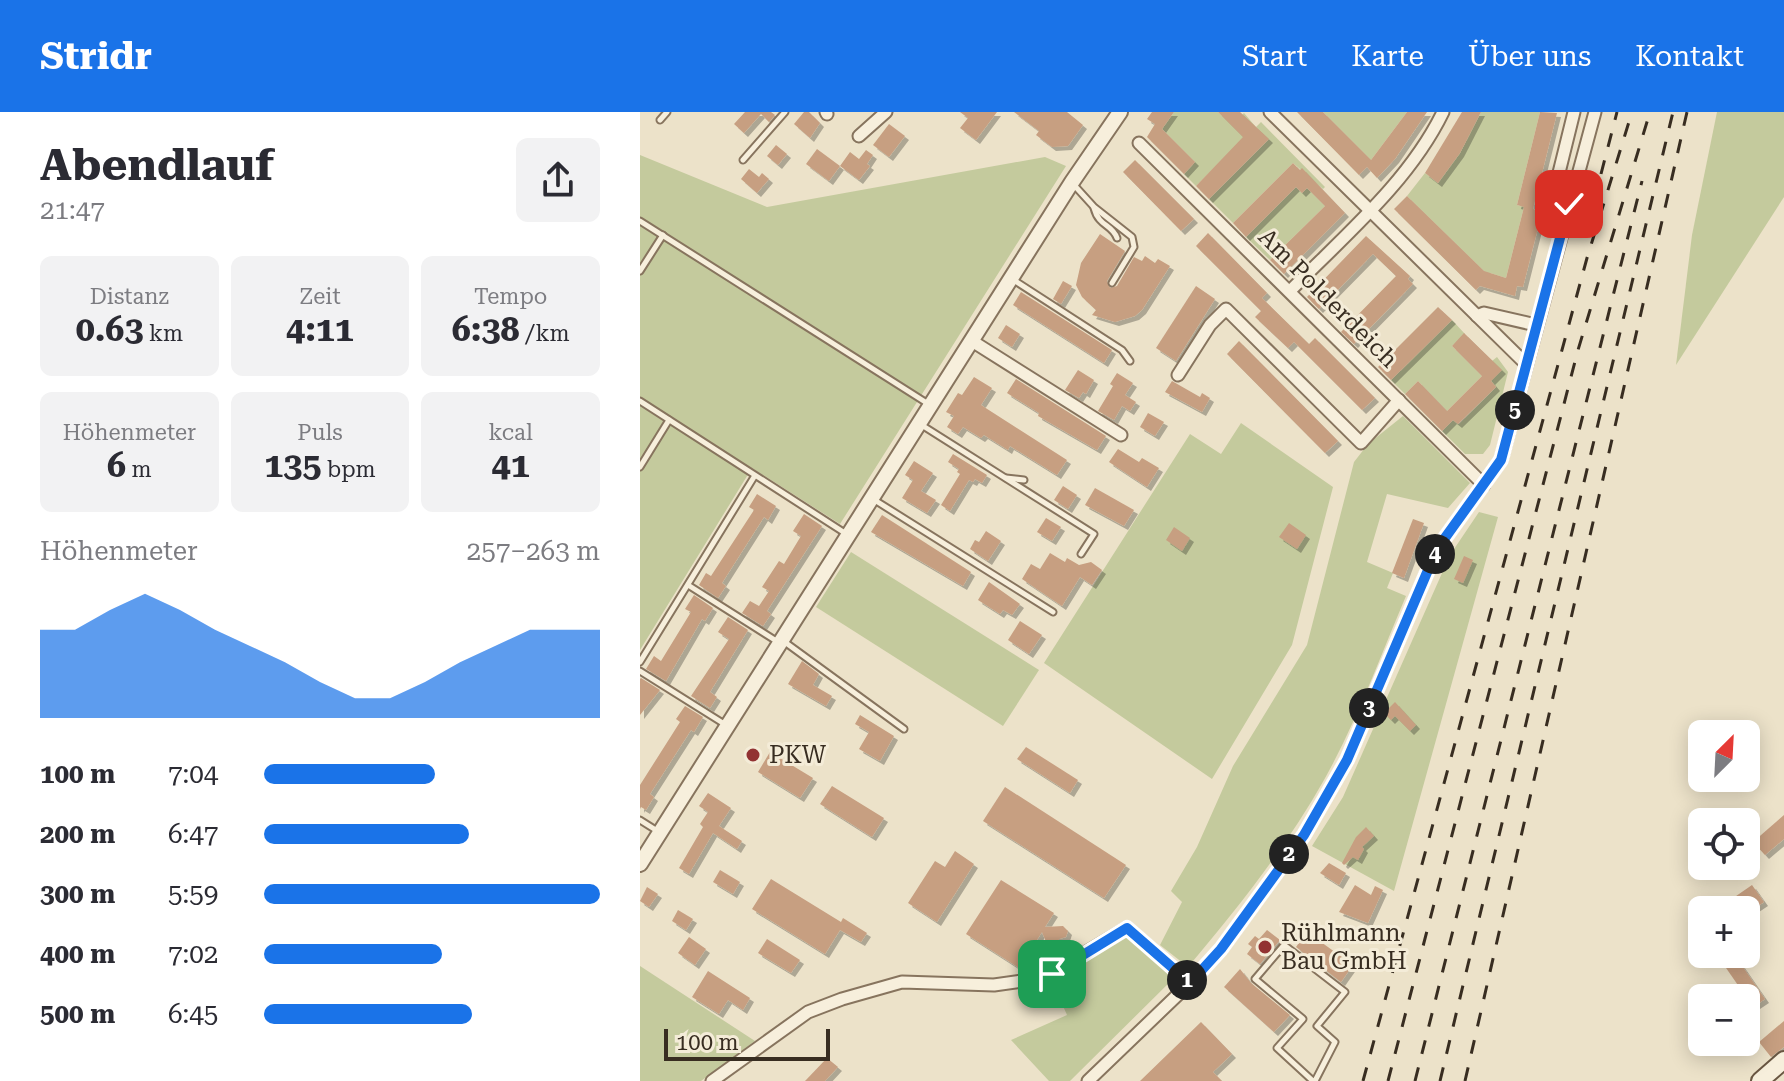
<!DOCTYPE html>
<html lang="de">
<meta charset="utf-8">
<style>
body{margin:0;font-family:"Roboto Serif",serif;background:#f2f2f3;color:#2b2b33;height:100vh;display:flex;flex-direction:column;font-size:30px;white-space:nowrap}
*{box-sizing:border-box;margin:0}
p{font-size:26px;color:#7c7c81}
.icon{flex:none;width:44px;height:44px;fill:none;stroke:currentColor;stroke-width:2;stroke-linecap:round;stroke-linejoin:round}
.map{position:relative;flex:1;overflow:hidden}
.side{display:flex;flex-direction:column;background:#fff;width:640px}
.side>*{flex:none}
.needle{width:52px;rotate:24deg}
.fabs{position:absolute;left:1048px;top:608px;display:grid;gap:16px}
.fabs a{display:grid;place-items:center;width:72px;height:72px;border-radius:12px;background:#fff;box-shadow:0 4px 20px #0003;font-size:40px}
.scale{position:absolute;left:24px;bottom:20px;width:166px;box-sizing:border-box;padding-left:8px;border:4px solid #382d21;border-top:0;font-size:22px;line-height:28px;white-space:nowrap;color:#382d21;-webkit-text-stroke:6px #f4ecd8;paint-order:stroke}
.pin{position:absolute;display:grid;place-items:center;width:68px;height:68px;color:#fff;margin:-34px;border-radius:16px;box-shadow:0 4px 12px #0006}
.km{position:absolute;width:40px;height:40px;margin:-20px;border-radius:50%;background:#222;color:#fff;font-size:22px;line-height:40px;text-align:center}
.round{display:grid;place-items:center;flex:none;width:84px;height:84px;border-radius:12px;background:#f2f2f3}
.summary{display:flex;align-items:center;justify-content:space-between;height:136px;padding:0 40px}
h1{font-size:44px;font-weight:700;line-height:60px}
.stats{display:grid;grid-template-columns:repeat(3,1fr);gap:12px;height:136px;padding:8px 40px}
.stats div{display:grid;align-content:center;border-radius:12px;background:#f2f2f3;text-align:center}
.stats b{font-size:34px;font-weight:700}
.stats small{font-size:22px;font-weight:400}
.stats p{font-size:22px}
.chart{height:224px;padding:16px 40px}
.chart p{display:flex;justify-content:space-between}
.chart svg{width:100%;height:144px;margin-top:8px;fill:#1a73e8;opacity:.7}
ul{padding:0 40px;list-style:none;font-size:26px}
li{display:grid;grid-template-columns:128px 96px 1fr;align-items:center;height:60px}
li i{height:20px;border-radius:10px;background:#1a73e8}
header{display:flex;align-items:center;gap:48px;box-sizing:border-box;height:112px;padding:0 40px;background:#1a73e8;color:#fff}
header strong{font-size:38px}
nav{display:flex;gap:44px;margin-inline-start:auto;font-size:28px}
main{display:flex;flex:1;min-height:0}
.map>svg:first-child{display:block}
.green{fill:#c4ca9d}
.building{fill:#c79f81;filter:url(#shadow)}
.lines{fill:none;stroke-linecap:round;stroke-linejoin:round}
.service-casing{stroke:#87745e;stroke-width:9}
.minor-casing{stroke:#87745e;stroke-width:15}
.tertiary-casing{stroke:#87745e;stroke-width:18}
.secondary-casing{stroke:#695642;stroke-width:20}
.service{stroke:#f7efdc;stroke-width:5}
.minor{stroke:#f7efdc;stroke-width:11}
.tertiary{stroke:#f7efdc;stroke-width:14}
.secondary{stroke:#f7efdc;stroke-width:16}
.rail{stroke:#382d21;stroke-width:3;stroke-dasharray:14 14;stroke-linecap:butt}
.route-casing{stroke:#fff;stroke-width:16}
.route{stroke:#1a73e8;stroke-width:10}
.poi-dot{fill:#923232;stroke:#f4ecd8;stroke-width:3}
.labels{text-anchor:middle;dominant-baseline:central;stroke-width:6;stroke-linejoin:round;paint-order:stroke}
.street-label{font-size:24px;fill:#382d21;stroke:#f4ecd8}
.poi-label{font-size:24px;fill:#382d21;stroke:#f4ecd8;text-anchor:start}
</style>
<header>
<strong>Stridr</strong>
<nav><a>Start</a><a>Karte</a><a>Über uns</a><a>Kontakt</a></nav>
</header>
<main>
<section class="side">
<div class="summary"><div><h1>Abendlauf</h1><p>21:47</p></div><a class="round"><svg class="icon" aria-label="share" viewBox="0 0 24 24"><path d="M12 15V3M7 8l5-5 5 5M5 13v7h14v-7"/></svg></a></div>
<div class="stats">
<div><p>Distanz</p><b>0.63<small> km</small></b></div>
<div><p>Zeit</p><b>4:11</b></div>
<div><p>Tempo</p><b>6:38<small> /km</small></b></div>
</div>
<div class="stats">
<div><p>Höhenmeter</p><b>6<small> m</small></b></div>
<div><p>Puls</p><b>135<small> bpm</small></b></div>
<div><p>kcal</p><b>41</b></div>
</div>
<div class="chart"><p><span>Höhenmeter</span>257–263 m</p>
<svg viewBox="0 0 160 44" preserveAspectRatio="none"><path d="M0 44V17L10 17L20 11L30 6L40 11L50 17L60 22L70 27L80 33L90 38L100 38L110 33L120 27L130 22L140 17L150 17L160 17V44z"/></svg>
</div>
<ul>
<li><b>100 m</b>7:04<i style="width:51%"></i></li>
<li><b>200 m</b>6:47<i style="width:61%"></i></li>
<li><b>300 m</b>5:59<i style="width:100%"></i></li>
<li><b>400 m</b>7:02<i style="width:53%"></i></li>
<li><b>500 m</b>6:45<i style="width:62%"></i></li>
</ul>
</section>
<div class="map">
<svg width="1144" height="969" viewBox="0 0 1144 969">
<defs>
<filter id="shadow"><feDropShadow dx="4" dy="4" stdDeviation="0" flood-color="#0004"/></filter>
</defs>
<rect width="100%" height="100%" fill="#ece2c9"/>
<!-- green -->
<g class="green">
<path d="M534 0H578L592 13 604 1 615 14 556 74 544 62 555 50 522 17Z"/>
<path d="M683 0H767L731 48Z"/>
<path d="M841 0H900L877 93 884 95 866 166 850 161 848 163 767 84 785 61 798 71 820 41Z"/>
<path d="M1077 0H1144V85L1036 253 1052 123Z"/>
<path d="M621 10 685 75 683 77 653 51 593 111 569 87 628 28 616 15Z"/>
<path d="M0 43 127 95 405 45 426 54 200 412 112 356 0 538Z"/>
<path d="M656 75 662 81 667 76 685 94 630 148 606 125Z"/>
<path d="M812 208 825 222 812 234 842 264 807 299 778 269 765 282 751 268Z"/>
<path d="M857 245 868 260 850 333 843 342H825L802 319 813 308 819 312 856 275 851 269 852 249Z"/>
<path d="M763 304 830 371 808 396 747 382 727 450 753 461 747 476 766 484C740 545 717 609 684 668 647 734 597 797 548 855L520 833 542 790 531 779 557 735 593 654 667 533 714 350 728 332Z"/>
<path d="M601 311 693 375 652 533 572 667 404 551 550 322 581 342Z"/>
<path d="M839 400 858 405 754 779 672 734 703 685 810 443Z"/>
<path d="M211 440 399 558 363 614 176 495Z"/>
<path d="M487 822 536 864 430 969H409L371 928 427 903 412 869Z"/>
<path d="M0 854 115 929 61 969H0Z"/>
</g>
<!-- building -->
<g class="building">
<path d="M105 0H131L135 3 129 10 121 2 104 21 94 12Z"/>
<path d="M164 0H169L180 11 170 26 154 12Z"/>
<path d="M320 0H357L336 28 320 16 328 6Z"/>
<path d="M374 0H427L443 13 428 34 412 35 396 23 399 19Z"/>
<path d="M512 0H534L522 17 555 50 544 62 507 25 515 12 507 7Z"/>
<path d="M578 0H600L629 27 569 87 556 74 603 25Z"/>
<path d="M657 0H683L731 48 767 0H787L755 47 737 66 727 55 719 63Z"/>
<path d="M822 0H841L820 41 798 71 785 61Z"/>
<path d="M900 0 917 1 893 97 902 100 883 175 877 174 875 184 840 174 836 178 754 97 767 84 844 159 866 166 884 95 877 93Z"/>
<path d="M249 12 265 24 249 45 233 33Z"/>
<path d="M136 33 147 42 138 53 127 44Z"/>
<path d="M177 37 200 54 189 69 166 52Z"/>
<path d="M226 38 233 43 227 52 230 54 219 68 200 54 210 40 219 47Z"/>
<path d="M495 48 554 107 541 119 483 60Z"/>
<path d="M653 51 660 58 662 56 705 101 644 162 630 148 685 94 667 76 662 81 656 75 606 125 593 111Z"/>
<path d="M109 57 119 65 122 61 129 67 117 81 101 67Z"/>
<path d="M568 121 627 181 622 186 669 232 675 226 735 286 722 298 654 230 648 236 615 205 621 199 556 134Z"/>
<path d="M460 122 485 139 467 169 470 176 477 174 494 145 502 149 505 144 515 151 518 147 530 154 502 198 495 204 475 210 452 203 456 198 442 185 436 173 441 151Z"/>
<path d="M726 124 770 164 768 167 773 172 714 232 701 220 756 164 733 142 679 197 667 185Z"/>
<path d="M423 169 432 174 421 192 413 187Z"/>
<path d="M556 174 575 187 536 249 516 236Z"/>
<path d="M381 180 472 238 464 251 373 193Z"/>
<path d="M798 195 812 208 751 268 738 255Z"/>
<path d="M366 213 380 222 372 235 358 226Z"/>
<path d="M824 221 862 258 851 269 856 275 818 312 813 308 802 319 765 282 778 269 807 299 842 264 812 234Z"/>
<path d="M599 229 698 329 685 341 587 242Z"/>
<path d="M438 258 454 268 446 282 443 280 439 286 425 278Z"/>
<path d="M477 261 493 271 485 283 496 290 490 299 482 294 474 308 458 299 473 274 470 272Z"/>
<path d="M334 265 352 276 341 293 427 348 417 363 370 334 368 338 344 323 341 326 323 315 318 322 307 315 314 304 306 300 318 281 322 283Z"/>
<path d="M376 267 466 324 457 338 398 304 399 301 367 281Z"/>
<path d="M532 269 560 285 562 281 570 286 562 300 525 280Z"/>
<path d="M508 301 524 310 515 324 500 315Z"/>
<path d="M478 337 499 350 502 346 519 356 507 375 469 350Z"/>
<path d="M313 342 347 363 342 371 335 367 333 370 329 368 310 399 301 393 320 362 317 360 319 357 308 350Z"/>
<path d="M274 349 293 361 281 379 296 388 287 401 262 386 273 368 265 363Z"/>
<path d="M423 374 437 383 428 397 414 388Z"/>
<path d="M455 376 494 398 484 414 445 393Z"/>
<path d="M117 382 136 394 128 408 124 405 82 471 86 474 78 486 59 473 66 461 71 464 114 398 109 395Z"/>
<path d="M164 402 182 414 127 499 131 502 123 514 102 501 110 489 119 494 129 479 122 475 139 449 144 452 161 424 153 419Z"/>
<path d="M242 403 331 460 323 474 231 420Z"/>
<path d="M406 406 421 415 412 429 397 420Z"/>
<path d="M773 407 784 411 764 466 752 461Z"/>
<path d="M649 411 666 423 657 437 639 425Z"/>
<path d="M534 415 550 426 542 439 526 428Z"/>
<path d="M346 419 361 429 348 449 330 437 335 428 339 430Z"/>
<path d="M410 441 425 450 427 446 439 453 451 450 462 458 452 473 440 465 422 494 382 467 391 452 400 457Z"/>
<path d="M824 444 833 448 823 471 814 467Z"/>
<path d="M349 470 380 492 372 503 363 498 360 502 338 488Z"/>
<path d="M54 483 73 496 65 509 62 507 26 569 6 557 14 544 21 549 51 500 45 497Z"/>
<path d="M88 505 108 518 70 580 77 585 70 596 51 584 89 527 78 520Z"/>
<path d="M380 509 402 523 389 542 368 528Z"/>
<path d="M162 549 179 562 173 573 192 584 186 594 148 572Z"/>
<path d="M1 566 20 578 0 603V567Z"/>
<path d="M755 590 776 613 770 619 755 604 751 608 744 601Z"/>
<path d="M45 594 63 605 54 620 51 618 10 682 14 685 6 698 1 695 0 697V673L40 610 36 607Z"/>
<path d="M220 603 254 624 240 649 219 637 229 620 215 612Z"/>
<path d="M386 635 438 668 430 681 377 647Z"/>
<path d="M130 640 173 666 160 686 118 660Z"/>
<path d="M192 674 244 706 232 725 180 692Z"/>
<path d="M365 675 486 753 464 786 343 709Z"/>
<path d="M68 681 91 696 79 714 102 729 97 737 73 721 49 762 39 756 63 715 60 712 68 700 59 694Z"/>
<path d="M1144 703V727L1125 743 1113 730Z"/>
<path d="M726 715 734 724 722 735 724 737 718 748 713 745 704 753 702 751 716 725Z"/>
<path d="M315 739 334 752 297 810 268 791 295 749 305 755Z"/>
<path d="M689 751 706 761 699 773 680 761Z"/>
<path d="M80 758 100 770 93 782 73 770Z"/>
<path d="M131 767 201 810 203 806 227 821 221 830 200 818 185 842 112 797Z"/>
<path d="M361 768 414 801 405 815 423 814 428 819 426 825 419 827 417 837 413 840 409 837 402 820 379 856 326 822Z"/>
<path d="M715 773 731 783 735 774 743 778 728 811 699 800Z"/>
<path d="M1112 773 1124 790 1106 802V798H1090L1086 791Z"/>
<path d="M7 775 18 782 9 795 0 789Z"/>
<path d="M38 798 53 807 46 818 32 809Z"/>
<path d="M627 818 640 828 620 852 607 842 612 835 608 832 615 824 619 827Z"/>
<path d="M667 820 713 853 701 870 656 835Z"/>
<path d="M49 825 66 837 55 853 38 841Z"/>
<path d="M127 827 160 848 151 861 118 841Z"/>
<path d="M1096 845 1125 887 1113 895 1084 853Z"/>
<path d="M600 857 611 871 650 903 634 920 584 875Z"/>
<path d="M68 859 110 886 103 898 88 888 79 902 52 885Z"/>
<path d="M1144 909V935L1131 945 1119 930Z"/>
<path d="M561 910 592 942 573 960 582 969H500Z"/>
<path d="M187 946 198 955 185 969H165Z"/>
</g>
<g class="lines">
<!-- service casing -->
<g class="service-casing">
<g id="service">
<path d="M20 8 27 0"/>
<path d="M103 48 145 0"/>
<path d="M434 73 454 95 492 125 494 135 472 171"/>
<path d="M454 96C459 115 472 112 477 126"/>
<path d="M0 109 290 293"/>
<path d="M0 159 23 123"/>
<path d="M372 167 482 238 490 249"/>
<path d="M0 289 208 423"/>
<path d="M280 312 454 422 441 442"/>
<path d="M0 355 29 308"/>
<path d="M366 366 384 368"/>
<path d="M233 387 413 500"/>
<path d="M48 473 138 530"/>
<path d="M142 528 264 617"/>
<path d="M0 550 114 365"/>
<path d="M0 559 86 613"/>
<path d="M0 708 19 720"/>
<path d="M673 969 637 936 663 907 615 867 644 833 705 880 677 914 695 930 675 969"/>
</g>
</g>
<!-- minor casing -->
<g class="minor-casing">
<g id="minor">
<path d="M186 0 187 2"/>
<path d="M630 0 886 252"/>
<path d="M219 24 246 0"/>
<path d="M499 31 844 373"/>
<path d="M929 92 913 85 934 0"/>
<path d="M650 179C704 124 769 70 803 0"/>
<path d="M837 204 844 201 896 213"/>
<path d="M332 229 481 323"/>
<path d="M538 263 570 213 586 197 721 331 759 288"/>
<path d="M72 969 168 900 202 887 262 870 354 873 403 866 487 816 550 871"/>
<path d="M448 969 550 871 581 837 664 723 707 648 797 437 861 348 955 0"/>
</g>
</g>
<!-- tertiary casing -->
<g class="tertiary-casing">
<path id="tertiary" d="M0 752 432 70 480 0"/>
</g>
<!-- secondary casing -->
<g class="secondary-casing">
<path id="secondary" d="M1120 969 1144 948"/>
</g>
<!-- service -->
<use href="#service" class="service"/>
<!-- minor -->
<use href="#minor" class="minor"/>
<!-- tertiary -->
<use href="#tertiary" class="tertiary"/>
<!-- secondary -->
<use href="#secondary" class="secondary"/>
<!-- rail -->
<g class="rail">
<path d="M961 62 977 0"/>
<path d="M723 969 947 146 992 0"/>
<path d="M748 969 938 238 1010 0"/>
<path d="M775 969 1002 69"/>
<path d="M800 969 1033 0"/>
<path d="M825 969 1047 0"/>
</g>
</g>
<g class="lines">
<!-- route casing -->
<g class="route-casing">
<path id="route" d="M412 862 487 816 550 871 581 837 664 723 707 648 797 437 861 348 929 92"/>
</g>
<!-- route -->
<use href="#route" class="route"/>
</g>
<!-- markers -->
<g class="poi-dot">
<circle cx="113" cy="643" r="8"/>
<circle cx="625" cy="835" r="8"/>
</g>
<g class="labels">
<!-- street labels -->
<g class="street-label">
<text transform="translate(688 186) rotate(45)">Am Polderdeich</text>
</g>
<!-- poi labels -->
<g class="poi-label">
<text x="129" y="643">PKW</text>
<text x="641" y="821">Rühlmann<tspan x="641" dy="28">Bau GmbH</tspan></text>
</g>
</g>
</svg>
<div class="fabs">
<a><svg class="needle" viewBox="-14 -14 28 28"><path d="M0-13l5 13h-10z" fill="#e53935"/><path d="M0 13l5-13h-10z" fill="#7c7c81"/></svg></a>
<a><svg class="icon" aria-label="locate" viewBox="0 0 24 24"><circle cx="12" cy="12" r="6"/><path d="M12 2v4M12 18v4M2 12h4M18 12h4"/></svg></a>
<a>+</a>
<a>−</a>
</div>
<div class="scale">100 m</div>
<div class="pin" style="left:412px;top:862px;background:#1e9e55"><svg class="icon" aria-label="arrive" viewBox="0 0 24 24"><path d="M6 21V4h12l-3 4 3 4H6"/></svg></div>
<div class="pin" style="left:929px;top:92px;background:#d93025"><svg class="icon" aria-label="check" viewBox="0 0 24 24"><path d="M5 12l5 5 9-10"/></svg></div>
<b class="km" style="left:547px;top:868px">1</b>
<b class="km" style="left:649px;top:742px">2</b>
<b class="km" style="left:729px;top:596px">3</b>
<b class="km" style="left:795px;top:442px">4</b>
<b class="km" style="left:875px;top:298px">5</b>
</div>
</main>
